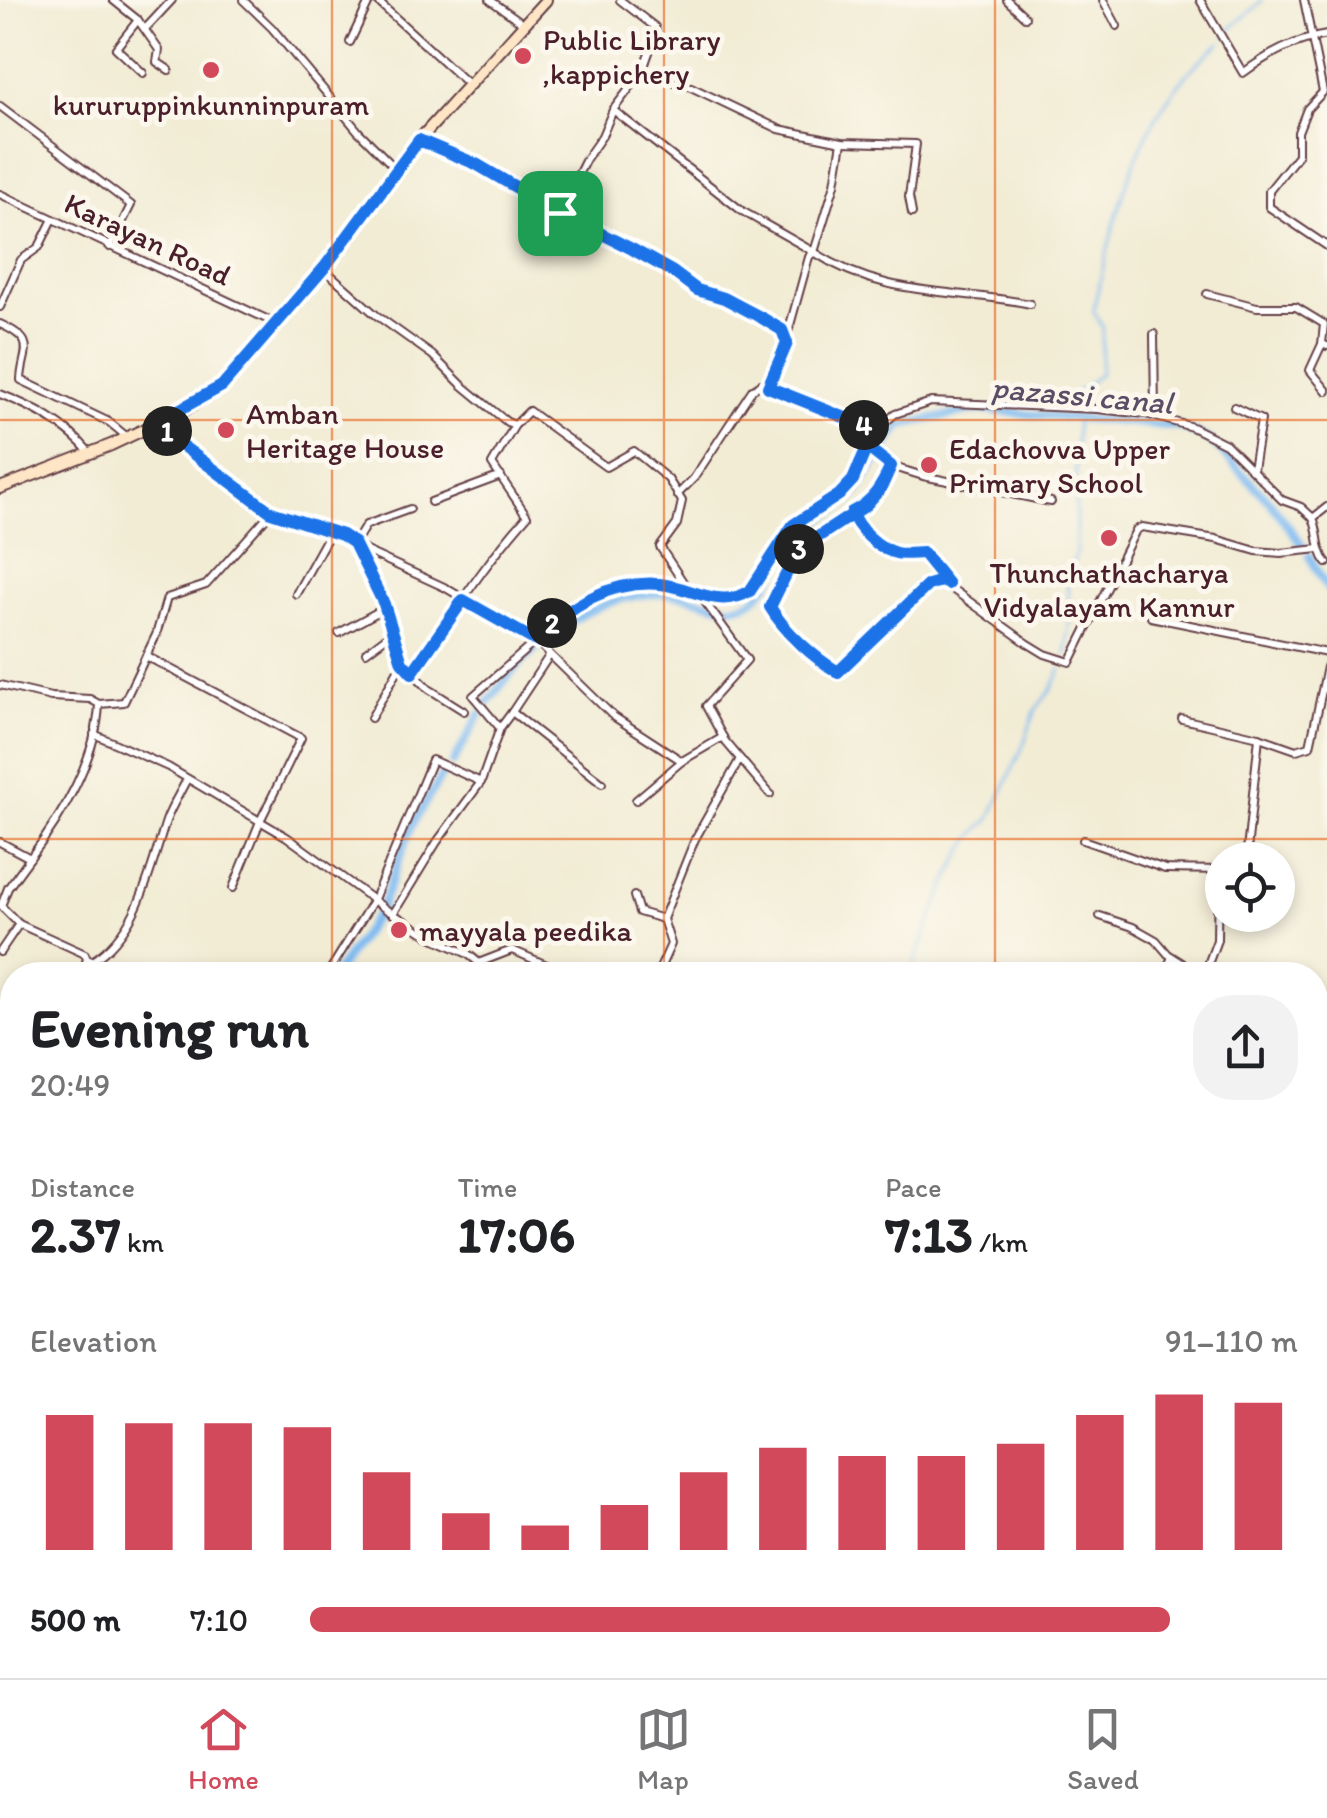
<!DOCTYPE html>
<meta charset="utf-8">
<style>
body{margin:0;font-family:Itim,sans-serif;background:#f2f2f2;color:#202124;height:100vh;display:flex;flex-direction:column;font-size:38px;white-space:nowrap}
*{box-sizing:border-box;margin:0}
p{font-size:32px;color:#757577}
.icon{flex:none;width:55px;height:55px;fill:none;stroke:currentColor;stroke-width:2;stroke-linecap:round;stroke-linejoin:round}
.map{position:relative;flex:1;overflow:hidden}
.side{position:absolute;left:0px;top:962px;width:1328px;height:718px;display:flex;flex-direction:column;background:#fff;border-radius:40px 40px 0 0;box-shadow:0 5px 15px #0003}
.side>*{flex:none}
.fabs{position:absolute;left:1205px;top:842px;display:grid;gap:20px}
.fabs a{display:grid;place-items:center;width:90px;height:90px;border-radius:50%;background:#fff;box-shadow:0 5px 15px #0003;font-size:50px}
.pin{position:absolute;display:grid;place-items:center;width:85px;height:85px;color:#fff;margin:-42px;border-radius:20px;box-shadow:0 5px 15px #0006}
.km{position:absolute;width:50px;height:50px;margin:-25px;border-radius:50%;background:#222;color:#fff;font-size:28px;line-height:50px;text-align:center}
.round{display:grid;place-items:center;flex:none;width:105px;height:105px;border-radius:40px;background:#f2f2f2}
.head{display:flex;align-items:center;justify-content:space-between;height:170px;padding:0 30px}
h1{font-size:55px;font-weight:800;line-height:75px}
.metrics{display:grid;grid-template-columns:repeat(3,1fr);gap:15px;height:170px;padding:10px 30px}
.metrics div{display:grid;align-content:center}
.metrics b{font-size:50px;font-weight:800}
.metrics small{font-size:28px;font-weight:400}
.metrics p{font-size:28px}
.chart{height:280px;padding:20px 30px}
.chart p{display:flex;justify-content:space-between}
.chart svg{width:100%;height:180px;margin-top:10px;stroke:#d1495b;stroke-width:6}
ul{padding:0 30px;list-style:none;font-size:32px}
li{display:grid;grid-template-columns:160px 120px 1fr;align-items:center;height:75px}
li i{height:25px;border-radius:12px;background:#d1495b}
.tab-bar{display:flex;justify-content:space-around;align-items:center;height:140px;border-top:2px solid #e0e0e0;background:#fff;font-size:28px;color:#757577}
.tab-bar a{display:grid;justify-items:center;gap:5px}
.tab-bar .selected{color:#d1495b}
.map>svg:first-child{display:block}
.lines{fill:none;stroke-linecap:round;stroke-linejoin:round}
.stream{stroke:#7fbcf2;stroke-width:2.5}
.canal{stroke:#7fbcf2;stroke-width:8}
.minor-casing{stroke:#633e44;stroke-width:10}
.secondary-casing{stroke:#633e44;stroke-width:14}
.minor{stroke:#fff;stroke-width:6}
.secondary{stroke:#fde5c5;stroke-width:10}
.route-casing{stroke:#fff;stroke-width:20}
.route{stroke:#1a73e8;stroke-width:12}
.grid{fill:none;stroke:#e8590c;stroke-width:2.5;stroke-opacity:0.55}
.poi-dot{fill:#d1495b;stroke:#fbf7ec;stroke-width:4}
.labels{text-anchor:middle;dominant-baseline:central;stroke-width:10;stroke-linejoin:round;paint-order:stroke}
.poi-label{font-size:30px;fill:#4a1f2b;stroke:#fbf7ec;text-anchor:start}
.street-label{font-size:30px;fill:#4a1f2b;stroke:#fbf7ec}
.water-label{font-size:32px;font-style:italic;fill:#5a4e67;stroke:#fbf7ec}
</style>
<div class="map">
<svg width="1327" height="1678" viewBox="0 0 1327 1678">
<rect width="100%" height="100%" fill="#fbf7ec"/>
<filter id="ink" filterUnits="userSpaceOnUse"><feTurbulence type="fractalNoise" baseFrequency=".01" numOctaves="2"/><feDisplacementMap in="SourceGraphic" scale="20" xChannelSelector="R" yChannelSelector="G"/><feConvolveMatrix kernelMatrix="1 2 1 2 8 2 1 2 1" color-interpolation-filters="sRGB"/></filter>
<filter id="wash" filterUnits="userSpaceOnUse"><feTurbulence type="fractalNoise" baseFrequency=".0048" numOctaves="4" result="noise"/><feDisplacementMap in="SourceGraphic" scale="40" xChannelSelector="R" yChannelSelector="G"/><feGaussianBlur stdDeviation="2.25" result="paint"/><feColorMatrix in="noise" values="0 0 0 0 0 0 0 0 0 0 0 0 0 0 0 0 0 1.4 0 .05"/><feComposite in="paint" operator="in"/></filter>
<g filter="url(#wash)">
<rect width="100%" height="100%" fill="#f2ecd4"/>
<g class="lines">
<!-- stream -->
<g class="stream">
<path d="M1226 37C1234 20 1251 15 1262 0"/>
<path d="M1076 402 1077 392 1100 374 1103 328 1093 310C1117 213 1136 106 1221 43"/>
<path d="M1066 655 1070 616 1067 582 1076 553V421"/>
<path d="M910 975C924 940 958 838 989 821L1021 751 1036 709 1051 690 1061 669"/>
<path d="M0 1579 12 1581"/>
<path d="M269 1668 289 1678"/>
<path d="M722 1678 727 1668"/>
</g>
<!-- canal -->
<g class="canal">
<path d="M883 451 901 425 978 410 1180 427 1210 440 1271 503 1302 545"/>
<path d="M1309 556 1327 588"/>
<path d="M488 703C530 643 598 586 677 595 701 597 727 615 751 601 772 590 776 556 793 539 811 521 839 512 855 494 863 485 869 472 875 462"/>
<path d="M453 763 480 714"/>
<path d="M334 975 380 910 412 825 444 772"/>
<path d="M0 1303 12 1306"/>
</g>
</g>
</g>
<g filter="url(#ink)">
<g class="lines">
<!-- minor casing -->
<g class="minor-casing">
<g id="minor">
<path d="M113 0 138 20 159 50 157 62 169 70"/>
<path d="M243 0 272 28 358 131 396 169"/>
<path d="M376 0 468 84"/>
<path d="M490 0 524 24"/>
<path d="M1007 0 1025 17"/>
<path d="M1103 0 1117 26"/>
<path d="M1200 0 1243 73C1269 54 1294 40 1327 35"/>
<path d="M1304 0 1323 92 1307 109 1298 132V155L1269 191V207L1327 246"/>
<path d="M138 20 116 48 143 73"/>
<path d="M145 29 172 0"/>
<path d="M350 42 370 0"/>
<path d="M642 72 691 87 779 129 842 142 916 144 909 197 912 213"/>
<path d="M0 106 131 205 110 247"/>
<path d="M613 110 742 211 814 252 835 184 842 142"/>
<path d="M419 140 476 164 568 219 673 272 697 290 724 298 782 331 787 343 768 387"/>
<path d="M0 194 275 323"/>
<path d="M559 213 586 159 602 136 613 110 642 72 656 33 655 27 620 0"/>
<path d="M323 268 376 315 432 355 462 385 507 422 515 425 529 411 606 467 634 451 668 479 682 501 677 524 660 547 687 588"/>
<path d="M1207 294 1257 307H1296L1324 324 1322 344 1327 346"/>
<path d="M0 307 21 260 39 247 53 219"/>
<path d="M0 324C40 342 22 351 21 380L109 422 126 436"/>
<path d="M1154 334 1155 416"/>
<path d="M787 336 809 257 814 252C886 299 952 288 1030 304"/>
<path d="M1322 344 1310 370 1327 391"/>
<path d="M0 394C33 407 66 424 89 452"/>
<path d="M1234 407 1261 420 1253 469"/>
<path d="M157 423 184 447 271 512 342 535 366 551 444 587 536 641C568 606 610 580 660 584 692 587 719 610 750 591L793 525 839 495 853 480 876 430 895 414 931 402 1097 409 1146 414 1192 427 1226 444 1282 500 1301 507 1313 518"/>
<path d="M867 447 891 466 923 476 1051 502"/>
<path d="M891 466 881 488 865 506 798 550 770 607C785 632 813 657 837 673 861 650 914 590 941 581L1027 643 1045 654 1070 662 1136 530 1142 527 1216 539 1256 551 1281 553 1319 549"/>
<path d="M677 495 694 478 752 390 761 384 876 430"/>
<path d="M431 502 501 476"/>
<path d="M1327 507 1313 518C1320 534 1316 549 1327 563"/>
<path d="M410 509 366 525 355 543 383 604 402 662 429 689 464 711"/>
<path d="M852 513 862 531 894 553H923L947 582"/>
<path d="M296 594 331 531"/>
<path d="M700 595 747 660 706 706 725 741 770 794"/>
<path d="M1151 617 1327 653"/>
<path d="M339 633 385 608"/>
<path d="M366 652 394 631"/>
<path d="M146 656 301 738 261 819 233 888"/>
<path d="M412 673C450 619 483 565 527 516L492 464 515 425"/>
<path d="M0 685 51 697 90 699 99 704C97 757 62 817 30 858"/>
<path d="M99 704 124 702 156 635 167 598 206 585 271 512"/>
<path d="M512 712 549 656"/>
<path d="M371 718 402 663"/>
<path d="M1182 719 1259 737 1296 750 1310 746 1327 667"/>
<path d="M500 728 512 712 602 783"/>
<path d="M94 734 168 767 287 837 387 910 429 936 468 954 494 975"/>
<path d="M636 800 682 761 723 737"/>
<path d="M1083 840 1165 869 1222 870"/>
<path d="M0 842 30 858 8 888 1 906"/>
<path d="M1246 860 1259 737"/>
<path d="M634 896 639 912 663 919 695 839 740 759"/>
<path d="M0 905 19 924 85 954 87 959 81 975"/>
<path d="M393 914 437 842 481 782"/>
<path d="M1100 916 1133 927 1156 940 1168 954 1201 975"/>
<path d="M0 952 19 924"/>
<path d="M87 959 92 961C139 932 150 869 166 821 171 807 180 793 187 779"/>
<path d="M481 962 512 950 570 975"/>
<path d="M327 975 374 899 432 760 481 782 500 728 473 696 536 641 613 716 682 761"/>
<path d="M657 975 671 944 663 919"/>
<path d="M1164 975 1172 957"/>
<path d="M1204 975 1217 940 1218 870"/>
<path d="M1315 1025 1327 1011"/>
<path d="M1315 1041 1327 1048"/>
<path d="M0 1109 12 1092"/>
<path d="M0 1135 12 1138"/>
<path d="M1315 1147 1327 1129"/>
<path d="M1315 1232 1327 1236"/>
<path d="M1315 1320 1327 1323"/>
<path d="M0 1349 12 1318"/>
<path d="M1315 1464 1319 1453 1327 1455"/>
<path d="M1315 1574 1319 1561"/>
<path d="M1315 1610 1327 1615"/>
<path d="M1212 1668 1248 1678"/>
<path d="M356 1678 362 1668"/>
<path d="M963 1678 965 1668"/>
<path d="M1088 1678V1668"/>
<path d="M1202 1678 1203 1668"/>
</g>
</g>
<!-- secondary casing -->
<g class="secondary-casing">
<path id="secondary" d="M0 488 111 445 185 410 222 386 323 268 419 140 546 0"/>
</g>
<!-- minor -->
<use href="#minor" class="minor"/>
<!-- secondary -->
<use href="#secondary" class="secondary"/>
</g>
</g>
<g class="lines" filter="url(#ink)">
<!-- route casing -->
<g class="route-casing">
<path id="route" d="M560 213 476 164 419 140 324 268 222 386 157 422 184 447 271 512 342 535 354 543 384 604 402 662 412 673 463 600 536 641C568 606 610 580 660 584 692 587 719 610 750 591L793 525 839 495 853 480 867 447 891 466 881 488 865 506 798 550 770 607C785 632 813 657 838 672L928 585 941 581 948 584 923 553C915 553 903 555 896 553 879 549 856 528 852 512 873 502 882 486 891 466L867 447 876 430 768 387 787 343 782 330 762 318 724 298 697 290 673 272 632 249 560 213"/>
</g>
<!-- route -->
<use href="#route" class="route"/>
</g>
<!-- grid -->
<path class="grid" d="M332 0V975M664 0V975M995 0V975M0 420H1327M0 839H1327M0 1258H12M1315 1258H1327M332 1668V1678M664 1668V1678M995 1668V1678"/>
<!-- markers -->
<g class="poi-dot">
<circle cx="523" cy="56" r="10"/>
<circle cx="211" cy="70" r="10"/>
<circle cx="226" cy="430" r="10"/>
<circle cx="929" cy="465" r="10"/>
<circle cx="1109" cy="538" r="10"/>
<circle cx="399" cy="930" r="10"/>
</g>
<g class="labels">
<!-- poi labels -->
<g class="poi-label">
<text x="543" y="39">Public Library<tspan x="543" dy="34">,kappichery</tspan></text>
<text x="211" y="104" text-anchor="middle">kururuppinkunninpuram</text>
<text x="246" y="413">Amban<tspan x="246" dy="34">Heritage House</tspan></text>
<text x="949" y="448">Edachovva Upper<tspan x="949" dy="34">Primary School</tspan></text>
<text x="1109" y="572" text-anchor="middle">Thunchathacharya<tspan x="1109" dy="34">Vidyalayam Kannur</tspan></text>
<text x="419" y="930">mayyala peedika</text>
</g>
<!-- street labels -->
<g class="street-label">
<text transform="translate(148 239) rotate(25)">Karayan Road</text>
</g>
<!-- water labels -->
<g class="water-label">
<text transform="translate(1082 395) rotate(5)">pazassi canal</text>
</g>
</g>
</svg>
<div class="fabs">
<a><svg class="icon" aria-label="locate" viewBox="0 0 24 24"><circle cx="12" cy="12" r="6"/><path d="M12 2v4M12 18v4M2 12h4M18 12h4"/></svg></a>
</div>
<div class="pin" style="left:560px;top:213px;background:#1e9e55"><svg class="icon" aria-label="arrive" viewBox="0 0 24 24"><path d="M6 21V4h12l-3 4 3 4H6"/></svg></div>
<b class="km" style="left:167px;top:431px">1</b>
<b class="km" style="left:552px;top:623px">2</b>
<b class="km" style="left:799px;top:549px">3</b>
<b class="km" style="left:864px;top:425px">4</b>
<section class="side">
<div class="head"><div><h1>Evening run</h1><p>20:49</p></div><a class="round"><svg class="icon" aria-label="share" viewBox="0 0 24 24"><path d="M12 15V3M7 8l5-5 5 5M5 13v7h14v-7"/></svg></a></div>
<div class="metrics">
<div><p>Distance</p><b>2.37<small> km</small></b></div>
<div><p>Time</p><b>17:06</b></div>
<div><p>Pace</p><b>7:13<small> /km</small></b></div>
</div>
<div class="chart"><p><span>Elevation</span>91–110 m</p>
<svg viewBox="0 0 160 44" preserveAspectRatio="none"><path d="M5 44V11M15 44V13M25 44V13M35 44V14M45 44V25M55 44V35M65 44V38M75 44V33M85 44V25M95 44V19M105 44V21M115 44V21M125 44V18M135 44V11M145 44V6M155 44V8"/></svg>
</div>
<ul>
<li><b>500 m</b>7:10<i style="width:87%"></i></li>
</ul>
</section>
</div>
<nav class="tab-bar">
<a class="selected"><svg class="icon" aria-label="home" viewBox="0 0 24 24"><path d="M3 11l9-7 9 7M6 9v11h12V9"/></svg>Home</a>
<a><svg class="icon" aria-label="map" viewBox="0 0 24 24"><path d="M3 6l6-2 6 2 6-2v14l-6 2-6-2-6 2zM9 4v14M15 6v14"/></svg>Map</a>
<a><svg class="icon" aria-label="saved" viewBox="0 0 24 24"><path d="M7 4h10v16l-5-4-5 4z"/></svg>Saved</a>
</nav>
